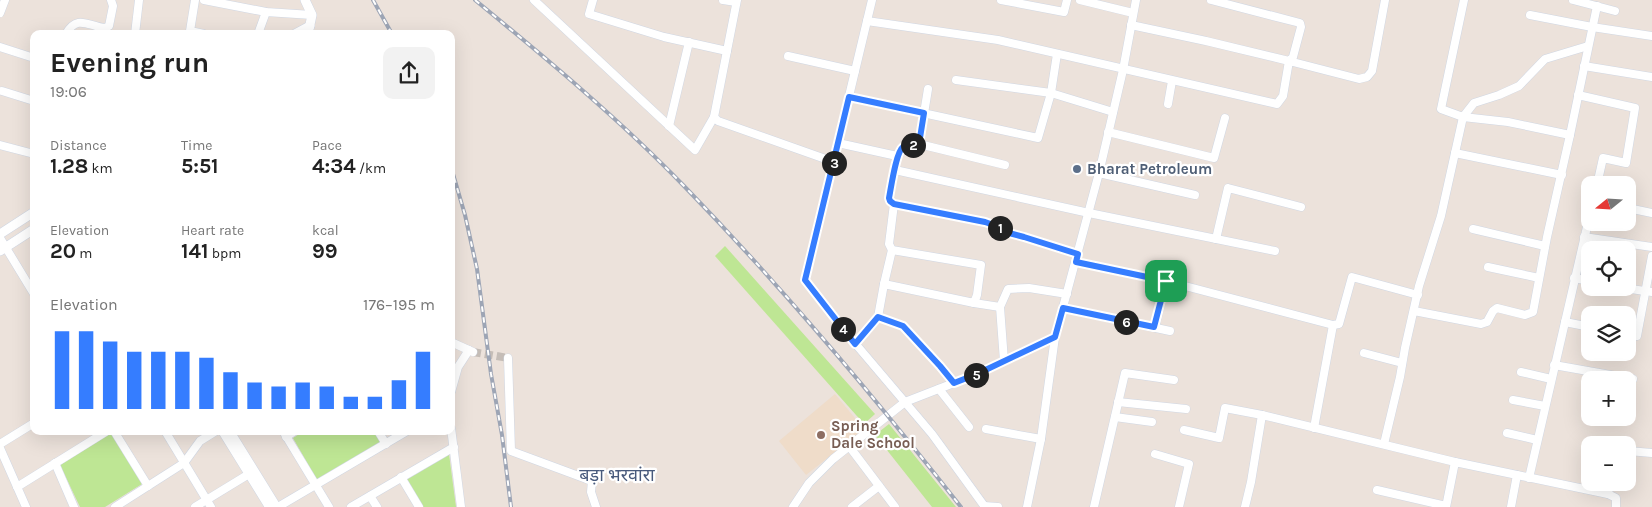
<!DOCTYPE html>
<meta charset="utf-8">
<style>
body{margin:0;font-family:Karla,"Noto Sans Devanagari",sans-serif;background:#f2f2f2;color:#222;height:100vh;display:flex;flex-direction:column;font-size:19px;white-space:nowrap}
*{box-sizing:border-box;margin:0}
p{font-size:16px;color:#767676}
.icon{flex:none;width:28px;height:28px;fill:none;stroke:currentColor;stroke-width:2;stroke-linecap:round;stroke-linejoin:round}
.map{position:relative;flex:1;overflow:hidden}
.drawer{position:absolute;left:30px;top:30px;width:425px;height:405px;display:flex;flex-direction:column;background:#fff;border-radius:10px;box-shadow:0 5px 20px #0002}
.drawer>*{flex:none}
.needle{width:32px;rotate:252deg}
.tools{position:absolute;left:1581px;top:176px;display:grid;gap:10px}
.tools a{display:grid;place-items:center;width:55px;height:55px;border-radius:10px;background:#fff;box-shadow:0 5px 20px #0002;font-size:25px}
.pin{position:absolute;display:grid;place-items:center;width:42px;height:42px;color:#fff;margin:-21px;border-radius:10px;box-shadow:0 2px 8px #0006}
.km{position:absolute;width:25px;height:25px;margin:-12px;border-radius:50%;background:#222;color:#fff;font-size:14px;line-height:25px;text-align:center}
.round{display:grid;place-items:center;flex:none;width:52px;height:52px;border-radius:10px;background:#f2f2f2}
.overview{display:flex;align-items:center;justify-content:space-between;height:85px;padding:0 20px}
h1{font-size:28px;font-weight:700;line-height:38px}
.metrics{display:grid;grid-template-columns:repeat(3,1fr);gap:8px;height:85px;padding:5px 20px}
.metrics div{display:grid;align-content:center}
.metrics b{font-size:21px;font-weight:700}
.metrics small{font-size:14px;font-weight:400}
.metrics p{font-size:14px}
.chart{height:140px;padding:10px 20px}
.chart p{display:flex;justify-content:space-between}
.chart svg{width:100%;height:90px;margin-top:5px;stroke:#357dff;stroke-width:6}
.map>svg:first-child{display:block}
.education{fill:#efdcc9}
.green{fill:#bee694}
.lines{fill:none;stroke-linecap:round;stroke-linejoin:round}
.minor-tunnel{stroke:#c5bdb7;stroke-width:8;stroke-dasharray:8 4;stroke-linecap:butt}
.minor-casing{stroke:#d0d7e3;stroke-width:9}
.tertiary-casing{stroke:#d0d7e3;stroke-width:10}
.minor{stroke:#fff;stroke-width:8}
.tertiary{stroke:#fff;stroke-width:9}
.rail-casing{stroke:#9da5b5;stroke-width:4}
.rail{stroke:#fff;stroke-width:2;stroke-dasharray:5.5;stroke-linecap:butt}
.route-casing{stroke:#fff;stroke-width:10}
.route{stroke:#357dff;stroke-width:6}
.service-dot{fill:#5c6f8a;stroke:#fff;stroke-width:2}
.education-dot{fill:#8d6e63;stroke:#fff;stroke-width:2}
.labels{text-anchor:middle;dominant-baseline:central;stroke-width:4.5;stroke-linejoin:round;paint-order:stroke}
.service-label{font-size:15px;font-weight:bold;fill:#4e5e75;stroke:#fff;text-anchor:start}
.education-label{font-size:15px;font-weight:bold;fill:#785e54;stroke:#fff;text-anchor:start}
.quarter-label{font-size:18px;fill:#485a7c;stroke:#fff}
</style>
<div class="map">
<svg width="1652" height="507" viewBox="0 0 1652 507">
<rect width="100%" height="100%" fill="#ece2db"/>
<!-- education -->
<path class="education" d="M835 394 864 429 806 475 779 441Z"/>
<!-- green -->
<g class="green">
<path d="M725 246 875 414 864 424 715 256Z"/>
<path d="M889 424 956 507H932L875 435Z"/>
<path d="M304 431H374L381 442 317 480 293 438Z"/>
<path d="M111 433 142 484 105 507H80L60 465Z"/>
<path d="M449 454 456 507H423L406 480Z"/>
</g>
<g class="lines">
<!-- minor-tunnel -->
<path class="minor-tunnel" d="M473 352 508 358"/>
<!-- minor casing -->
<g class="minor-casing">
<g id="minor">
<path d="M195 0 190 31 204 34"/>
<path d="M204 0 266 12 312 15"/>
<path d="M534 0 695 150 714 117"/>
<path d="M593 0 589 14 664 37 727 51"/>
<path d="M723 0 736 2"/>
<path d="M737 0 714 117 718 121 834 162"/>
<path d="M872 0 805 280 848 335 932 434 985 507"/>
<path d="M1001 0 1064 12 1067 0"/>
<path d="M1080 0 1133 13"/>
<path d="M1464 0 1441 109 1463 117 1474 103 1499 95 1519 86 1545 59 1588 46"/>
<path d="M1573 0 1615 11"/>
<path d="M0 13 5 0"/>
<path d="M1530 15 1592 27 1652 36"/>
<path d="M867 21 998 40 1277 104 1283 96 1289 61 1359 79 1367 77 1372 71 1385 0"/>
<path d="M1131 25 1206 41 1289 61 1293 57 1301 27 1300 23 1211 0"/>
<path d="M66 34C77 14 88 26 105 28L109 26 113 6 111 0"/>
<path d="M135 34 139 0"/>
<path d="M258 34 266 12"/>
<path d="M0 47 34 58"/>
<path d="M788 56 855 71"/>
<path d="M1584 66 1652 77"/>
<path d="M956 80 1051 93 1113 112"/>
<path d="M928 89 919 144 1005 165"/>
<path d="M2 91 34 101"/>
<path d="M1578 95 1635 108 1626 163 1603 158 1597 185"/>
<path d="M849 97 1038 138 1051 93 1057 54"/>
<path d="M1168 104 1172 81"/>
<path d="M669 126 689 42"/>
<path d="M1108 132 1214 158 1225 118"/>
<path d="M1570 135 1597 6"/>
<path d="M838 143 897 156 889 198 890 201 894 204"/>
<path d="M0 145 34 154"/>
<path d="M1455 153 1562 175"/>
<path d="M897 156C902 146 908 145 919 144"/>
<path d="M895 170 1089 213 1275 251"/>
<path d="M1099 173 1195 195"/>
<path d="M1628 208 1652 213"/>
<path d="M1473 229 1545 246"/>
<path d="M1584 237 1652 247"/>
<path d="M0 238 34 294"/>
<path d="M1216 239 1228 188 1301 207"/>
<path d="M1076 262 1166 281 1333 325 1339 324 1352 277 1418 295"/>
<path d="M1488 267 1539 278"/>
<path d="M1574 278 1590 281"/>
<path d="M884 284 892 250"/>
<path d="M1624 288 1652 292"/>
<path d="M974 303 1000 307"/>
<path d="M1063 308 1170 331"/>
<path d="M1565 322 1590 327"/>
<path d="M1155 327 1166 281"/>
<path d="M1628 334 1637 336 1652 256"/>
<path d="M451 342 473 352"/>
<path d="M855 344 878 317"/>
<path d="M1364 353 1402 363"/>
<path d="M508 358 511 451 592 481 591 492 596 507"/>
<path d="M1004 361 1000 307 1008 289 1029 288 1067 294"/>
<path d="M1554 365 1633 379"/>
<path d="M1521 372 1551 379"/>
<path d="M954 383 940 366 903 326 878 317 884 284 974 303 977 295 981 265 892 250 889 244 894 204 985 222 999 227 1009 233 1024 237 1078 254"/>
<path d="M939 389 969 427"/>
<path d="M451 392 458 367 469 350"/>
<path d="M1513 400 1545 406"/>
<path d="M1118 402 1186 409"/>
<path d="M1115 417 1152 422"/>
<path d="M451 428 461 507"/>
<path d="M1314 428 1333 325"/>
<path d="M986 429 1041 439"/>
<path d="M1184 430 1219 438 1225 408 1262 415"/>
<path d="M114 431 148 486"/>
<path d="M165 431 211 507"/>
<path d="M222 431 269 507"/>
<path d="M230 431 277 507"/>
<path d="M283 431 329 507"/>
<path d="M378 431 386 444"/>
<path d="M1507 433 1537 440"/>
<path d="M286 437 295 431"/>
<path d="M0 444 34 423"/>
<path d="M1384 444 1400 377 1405 348 1419 286 1441 216 1463 117 1508 122 1570 135 1547 237 1533 312 1525 315 1497 308 1493 311 1487 322 1481 324 1414 311"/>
<path d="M849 446 895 507"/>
<path d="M0 448 26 507"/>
<path d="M1628 451 1652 453"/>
<path d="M1155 454 1189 464 1179 507"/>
<path d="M55 463 74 507"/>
<path d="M401 477 419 507"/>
<path d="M1529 478 1590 214"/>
<path d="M17 487 107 431"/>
<path d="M1377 490 1446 506"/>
<path d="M1608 494 1616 498V507"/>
<path d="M370 496 377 507"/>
<path d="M984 506 998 507"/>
<path d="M115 507 184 463 200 441 216 431"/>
<path d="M195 507 249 474"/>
<path d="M278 507 407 431"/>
<path d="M351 507 454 447"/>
<path d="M793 507 809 483 833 459 905 402 977 374 1055 337 1099 173 1123 70 1136 0"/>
<path d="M852 507 879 486"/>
<path d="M1027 507 1041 439 1055 337"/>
<path d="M1094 507 1125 373 1174 380"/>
<path d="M1245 507 1251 482 1262 415 1455 462"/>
<path d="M1446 507 1455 462 1608 494 1610 482"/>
<path d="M1511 507 1517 475"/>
</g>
</g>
<!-- tertiary casing -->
<g class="tertiary-casing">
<g id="tertiary">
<path d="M305 0 312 15 308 34"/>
<path d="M295 34 310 26"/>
<path d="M0 234 34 212"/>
<path d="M0 251 34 229"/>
</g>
</g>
<!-- minor -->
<use href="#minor" class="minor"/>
<!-- tertiary -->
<use href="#tertiary" class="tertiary"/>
<!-- rail casing -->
<g class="rail-casing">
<g id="rail">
<path d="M373 0 392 34"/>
<path d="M475 0C547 59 619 119 684 186 782 287 874 396 961 507"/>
<path d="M451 167 465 215 477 269 491 374 502 435 511 507"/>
</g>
</g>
<!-- rail -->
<use href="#rail" class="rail"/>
</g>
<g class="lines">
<!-- route casing -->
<g class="route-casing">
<path id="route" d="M849 97 924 113 919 144C914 145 907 144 903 147 896 152 891 188 889 198L890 201 894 204 985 222 999 227 1009 233 1024 237 1078 254 1076 262 1166 281 1154 327 1063 308 1055 337 977 374 954 383 940 366 903 326 878 317 855 344 805 280Z"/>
</g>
<!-- route -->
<use href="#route" class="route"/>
</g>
<!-- markers -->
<circle class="service-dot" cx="1077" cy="169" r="5"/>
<circle class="education-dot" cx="821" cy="435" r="5"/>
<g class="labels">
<!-- service labels -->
<g class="service-label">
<text x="1087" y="169">Bharat Petroleum</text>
</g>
<!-- education labels -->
<g class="education-label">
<text x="831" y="426">Spring<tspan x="831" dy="17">Dale School</tspan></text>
</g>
<!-- quarter labels -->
<g class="quarter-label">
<text x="617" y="475">बड़ा भरवांरा</text>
</g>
</g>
</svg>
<div class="tools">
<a><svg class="needle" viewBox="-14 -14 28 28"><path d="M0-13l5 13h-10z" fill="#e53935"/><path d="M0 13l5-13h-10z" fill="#767676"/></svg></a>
<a><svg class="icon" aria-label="locate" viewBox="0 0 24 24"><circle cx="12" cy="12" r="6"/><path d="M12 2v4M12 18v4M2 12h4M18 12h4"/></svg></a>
<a><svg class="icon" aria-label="layers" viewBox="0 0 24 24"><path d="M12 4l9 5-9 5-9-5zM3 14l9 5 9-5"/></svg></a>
<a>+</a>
<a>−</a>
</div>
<div class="pin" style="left:1166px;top:281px;background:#1e9e55"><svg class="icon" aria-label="arrive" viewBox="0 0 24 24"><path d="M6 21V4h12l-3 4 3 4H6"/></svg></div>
<b class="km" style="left:1000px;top:228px">1</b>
<b class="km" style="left:913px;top:145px">2</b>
<b class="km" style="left:834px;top:163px">3</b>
<b class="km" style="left:843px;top:329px">4</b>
<b class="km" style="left:976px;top:375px">5</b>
<b class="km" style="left:1126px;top:322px">6</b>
<section class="drawer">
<div class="overview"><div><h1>Evening run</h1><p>19:06</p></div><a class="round"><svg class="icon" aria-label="share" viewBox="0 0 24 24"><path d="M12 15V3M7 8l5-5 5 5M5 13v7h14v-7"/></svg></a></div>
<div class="metrics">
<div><p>Distance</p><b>1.28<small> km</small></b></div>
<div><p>Time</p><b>5:51</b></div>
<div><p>Pace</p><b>4:34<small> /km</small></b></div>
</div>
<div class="metrics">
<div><p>Elevation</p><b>20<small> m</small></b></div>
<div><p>Heart rate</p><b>141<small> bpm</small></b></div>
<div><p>kcal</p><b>99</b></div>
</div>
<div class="chart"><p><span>Elevation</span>176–195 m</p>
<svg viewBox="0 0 160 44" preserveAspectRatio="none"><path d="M5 44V6M15 44V6M25 44V11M35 44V16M45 44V16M55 44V16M65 44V19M75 44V26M85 44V31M95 44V33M105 44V31M115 44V33M125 44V38M135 44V38M145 44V30M155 44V16"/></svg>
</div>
</section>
</div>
